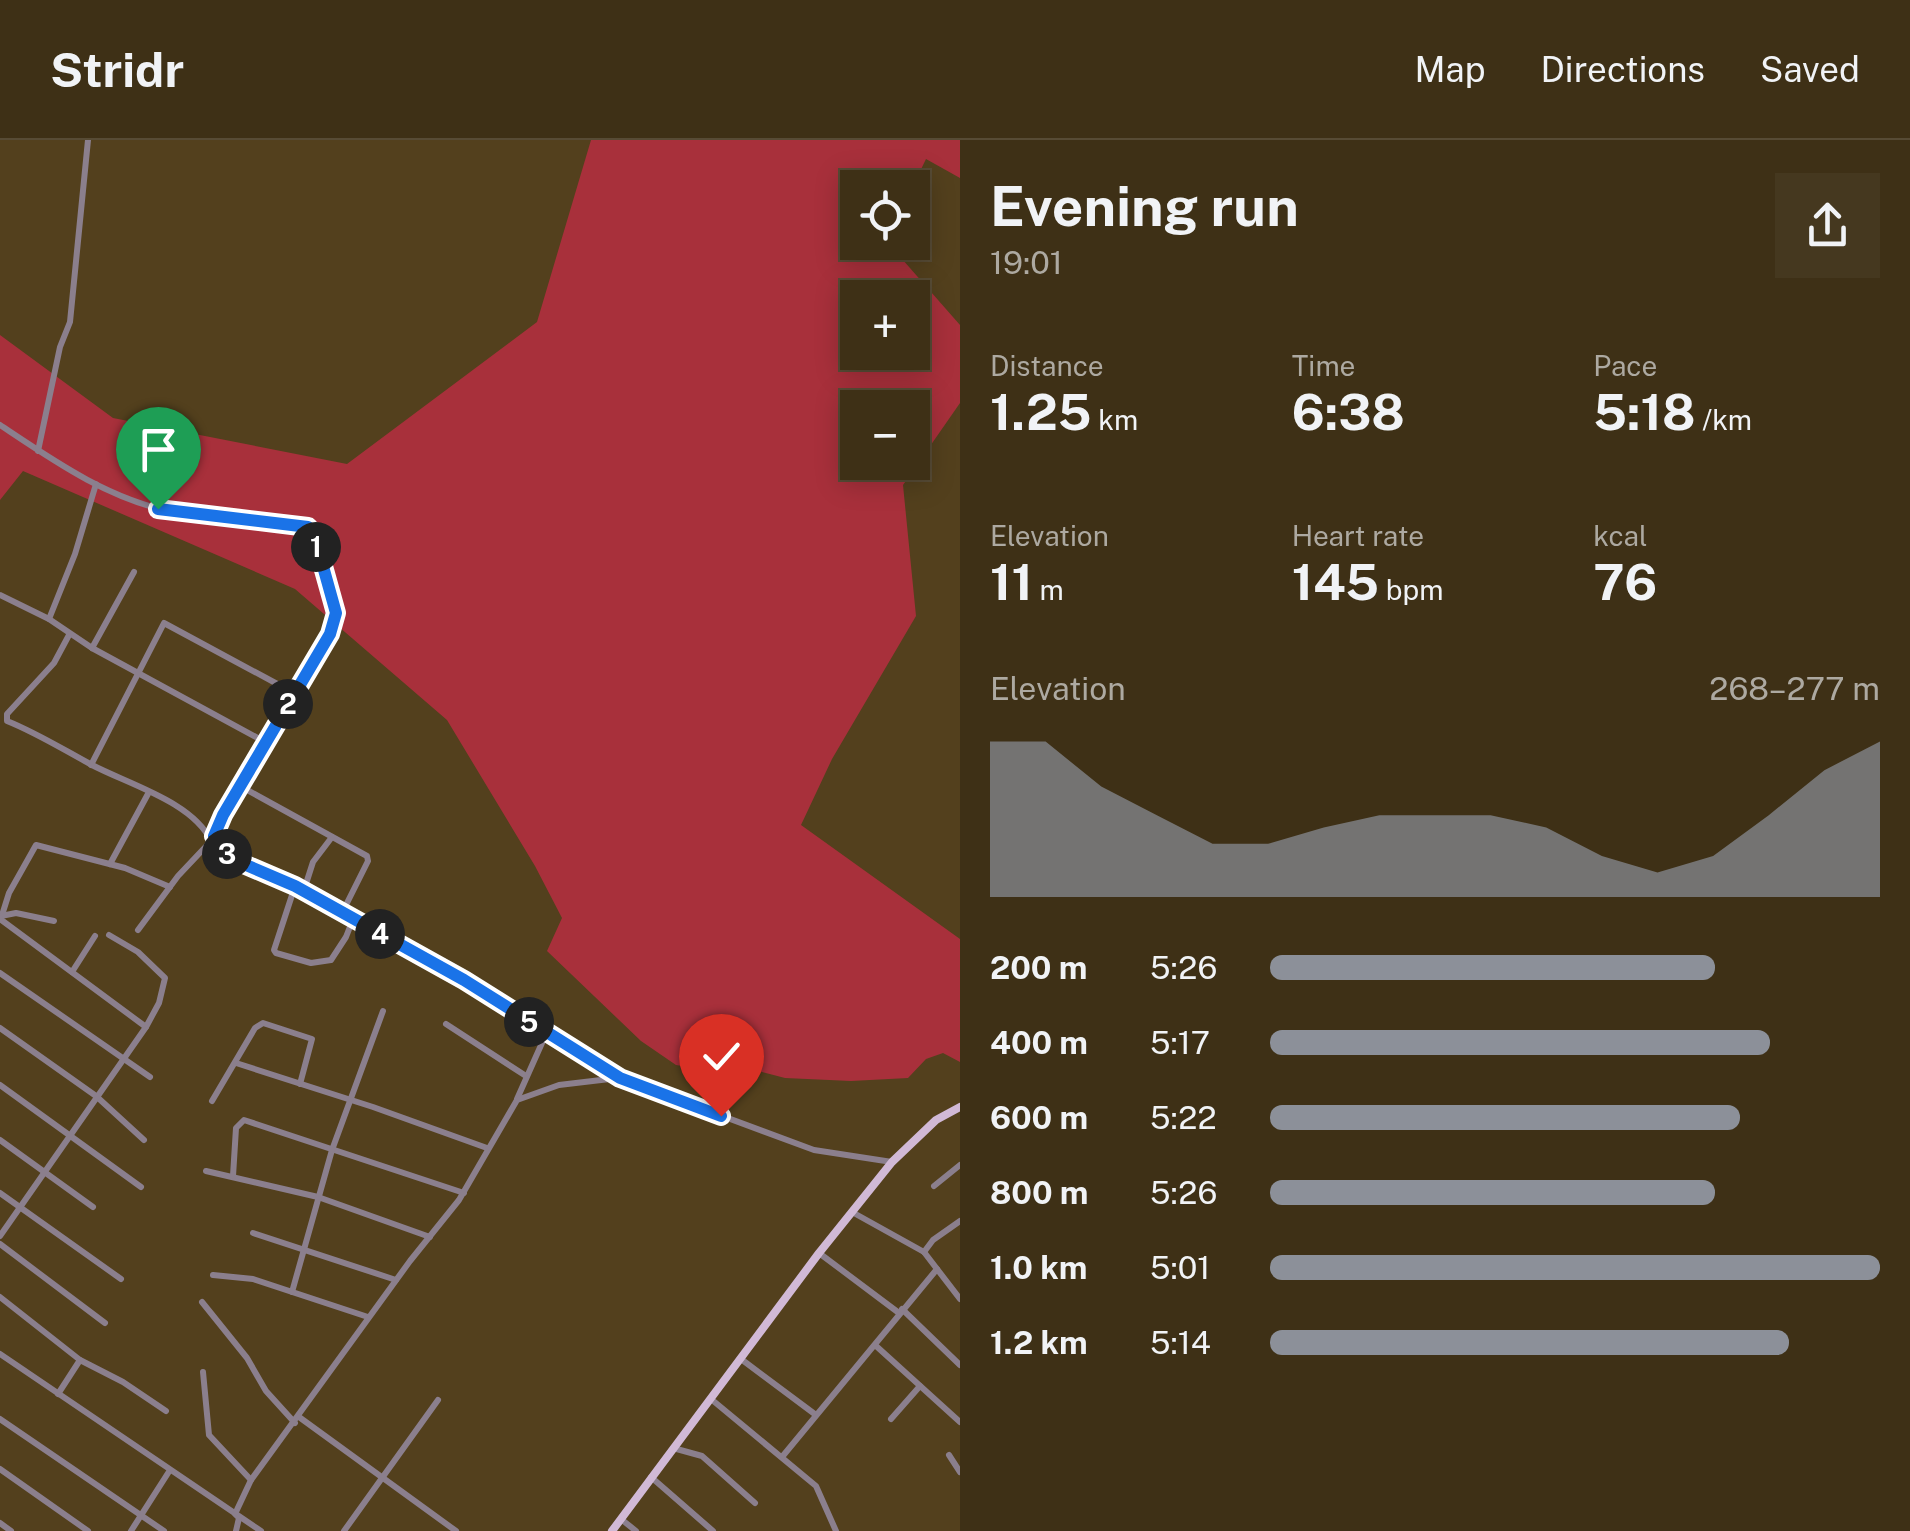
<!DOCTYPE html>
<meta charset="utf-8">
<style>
body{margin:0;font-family:"Public Sans",sans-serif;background:#45381f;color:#f1f3f6;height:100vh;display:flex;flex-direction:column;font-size:38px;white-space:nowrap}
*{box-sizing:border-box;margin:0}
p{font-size:32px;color:#ada9a1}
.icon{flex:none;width:55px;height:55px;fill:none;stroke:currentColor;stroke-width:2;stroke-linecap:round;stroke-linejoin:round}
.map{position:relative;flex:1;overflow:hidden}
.sheet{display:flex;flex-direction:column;background:#3e3016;width:950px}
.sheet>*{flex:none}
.tools{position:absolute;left:840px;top:30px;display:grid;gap:20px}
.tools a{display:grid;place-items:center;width:90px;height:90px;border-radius:0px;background:#3e3016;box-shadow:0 5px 25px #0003,0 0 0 2px #574b35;font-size:50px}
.pin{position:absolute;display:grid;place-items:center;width:85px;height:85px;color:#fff;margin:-102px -42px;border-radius:50% 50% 50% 0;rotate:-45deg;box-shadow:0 0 10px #0007}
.pin .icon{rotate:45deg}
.km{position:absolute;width:50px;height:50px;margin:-25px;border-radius:50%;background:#222;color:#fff;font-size:28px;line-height:50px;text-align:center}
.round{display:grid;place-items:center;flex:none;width:105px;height:105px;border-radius:0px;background:#45381f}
.overview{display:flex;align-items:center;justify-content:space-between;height:170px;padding:0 30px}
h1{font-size:55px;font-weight:700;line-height:75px}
.stats{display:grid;grid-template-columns:repeat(3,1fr);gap:15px;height:170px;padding:10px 30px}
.stats div{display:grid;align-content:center}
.stats b{font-size:50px;font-weight:700}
.stats small{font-size:28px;font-weight:400}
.stats p{font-size:28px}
.chart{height:280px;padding:20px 30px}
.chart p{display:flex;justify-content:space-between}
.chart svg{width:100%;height:180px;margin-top:10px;fill:#8c9099;opacity:.7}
ul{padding:0 30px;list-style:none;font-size:32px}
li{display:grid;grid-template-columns:160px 120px 1fr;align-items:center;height:75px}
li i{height:25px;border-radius:12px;background:#8c9099}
header{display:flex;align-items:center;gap:60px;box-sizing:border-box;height:140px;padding:0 50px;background:#3e3016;border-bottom:2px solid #574b35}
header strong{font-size:48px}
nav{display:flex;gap:55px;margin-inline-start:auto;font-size:35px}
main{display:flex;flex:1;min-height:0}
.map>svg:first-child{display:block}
.green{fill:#a8303b;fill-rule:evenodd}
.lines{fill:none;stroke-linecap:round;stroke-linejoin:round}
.minor{stroke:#8b7f8d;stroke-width:6}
.major{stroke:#d1b9d6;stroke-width:8}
.route-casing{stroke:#fff;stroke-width:20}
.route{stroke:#1a73e8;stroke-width:12}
</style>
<header>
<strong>Stridr</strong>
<nav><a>Map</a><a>Directions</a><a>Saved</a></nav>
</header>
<main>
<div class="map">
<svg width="960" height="1391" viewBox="0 0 960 1391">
<rect width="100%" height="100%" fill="#53401d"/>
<!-- green -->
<path class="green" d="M591 0H960V38L926 19 912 48H858V102L888 103 960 185V263L903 345 916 476 832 619 801 685 960 799V922L943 913 926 919 908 938 851 941 785 938 747 928 711 931 676 925 641 901 547 811 562 778 535 726 447 580 295 449 23 331 0 360V195L113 278 347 324 537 182ZM858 158H912V212H858ZM858 268H912V322H858Z"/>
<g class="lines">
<!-- minor -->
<g class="minor">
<path d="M0 285C54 321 108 359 173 372 210 380 281 372 311 390L336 473 330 495 218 685 214 696 232 719 295 746 464 840 620 938 814 1010 892 1022"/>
<path d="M38 311 60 207 70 182 88 0"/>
<path d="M0 455 49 479 92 508 265 602"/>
<path d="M49 479 75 414 96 344"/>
<path d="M69 495 54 523 7 574V581C37 593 64 610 92 625 128 644 193 662 211 701"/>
<path d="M92 508 134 432"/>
<path d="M91 625 164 483 294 553"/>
<path d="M240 646 367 716 368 721 342 773"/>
<path d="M110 724 149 652"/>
<path d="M295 746 274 810 276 813 311 823 331 820 346 797 353 779"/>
<path d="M304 750 313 722 332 697"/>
<path d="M2 775 9 753 36 705 125 728 170 747"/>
<path d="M1 776 16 773 54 781"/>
<path d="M0 779 146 887"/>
<path d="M138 790 178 736 211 701"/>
<path d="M72 832 95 796"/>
<path d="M0 833 150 937"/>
<path d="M446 884 526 936"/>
<path d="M0 888 96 956 144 1000"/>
<path d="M236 923 373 967 487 1008"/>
<path d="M0 945 141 1047"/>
<path d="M517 959 546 894"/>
<path d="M212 961 255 888 263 883 312 899 300 944"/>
<path d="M0 1000 93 1067"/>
<path d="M206 1031 318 1057 430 1097"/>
<path d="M233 1036 236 988 244 980 464 1053"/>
<path d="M934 1046 960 1025"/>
<path d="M0 1053 121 1139"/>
<path d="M852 1072 924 1112 960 1159"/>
<path d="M253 1093 396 1140"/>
<path d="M0 1096 146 887 159 863 165 838 138 812 109 795"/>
<path d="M0 1104 105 1183"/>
<path d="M924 1112 933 1100 960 1081"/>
<path d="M819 1113 899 1173"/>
<path d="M213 1135 253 1139 368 1177"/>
<path d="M292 1152 332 1010 383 871"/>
<path d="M0 1157 80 1220 58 1254"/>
<path d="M202 1162 247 1218 266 1251 295 1283"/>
<path d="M902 1169 960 1225"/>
<path d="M875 1205 960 1282"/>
<path d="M0 1214 261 1391"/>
<path d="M741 1219 816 1275"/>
<path d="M80 1220 123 1242 166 1271"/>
<path d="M203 1232 209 1295 251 1340"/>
<path d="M711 1259 816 1346 836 1391"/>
<path d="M299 1277 456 1391"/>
<path d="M0 1279 164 1391"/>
<path d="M891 1279 920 1246"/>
<path d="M673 1308 702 1316 755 1363"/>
<path d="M949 1315 960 1332"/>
<path d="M782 1317 937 1129"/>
<path d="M0 1329 88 1391"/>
<path d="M651 1337 713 1391"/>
<path d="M621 1379 636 1391"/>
<path d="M0 1383 11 1391"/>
<path d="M131 1391 170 1330"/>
<path d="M236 1391 239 1378 235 1374 251 1340 410 1121 459 1060 517 960 559 945 618 938"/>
<path d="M344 1391 438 1260"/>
</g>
<!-- major -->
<path class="major" d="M612 1391 819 1113 892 1022 936 980 960 967"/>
</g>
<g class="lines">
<!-- route casing -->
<g class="route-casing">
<path id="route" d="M158 369 308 387 314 394 336 473 330 494 223 675 214 696 232 719 295 746 464 840 620 938 721 976"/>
</g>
<!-- route -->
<use href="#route" class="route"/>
</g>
</svg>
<div class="tools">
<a><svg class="icon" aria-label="locate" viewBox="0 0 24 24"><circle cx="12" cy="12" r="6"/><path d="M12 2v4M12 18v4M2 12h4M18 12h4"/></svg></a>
<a>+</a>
<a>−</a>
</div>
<div class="pin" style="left:158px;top:369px;background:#1e9e55"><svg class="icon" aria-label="arrive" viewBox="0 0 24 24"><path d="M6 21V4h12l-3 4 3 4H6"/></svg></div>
<div class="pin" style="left:721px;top:976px;background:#d93025"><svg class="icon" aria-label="check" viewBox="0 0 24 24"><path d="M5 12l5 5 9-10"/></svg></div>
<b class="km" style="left:316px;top:407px">1</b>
<b class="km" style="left:288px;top:564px">2</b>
<b class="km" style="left:227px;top:714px">3</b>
<b class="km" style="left:380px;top:794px">4</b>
<b class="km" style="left:529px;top:882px">5</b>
</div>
<section class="sheet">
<div class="overview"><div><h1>Evening run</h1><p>19:01</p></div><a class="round"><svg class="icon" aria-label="share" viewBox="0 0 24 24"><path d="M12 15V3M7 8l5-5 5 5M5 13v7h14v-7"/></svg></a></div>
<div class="stats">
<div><p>Distance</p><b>1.25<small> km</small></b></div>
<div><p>Time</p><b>6:38</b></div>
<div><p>Pace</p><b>5:18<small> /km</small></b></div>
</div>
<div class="stats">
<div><p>Elevation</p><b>11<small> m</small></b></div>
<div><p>Heart rate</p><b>145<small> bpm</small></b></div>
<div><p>kcal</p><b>76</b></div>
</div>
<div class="chart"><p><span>Elevation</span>268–277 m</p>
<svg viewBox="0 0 160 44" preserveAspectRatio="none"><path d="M0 44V6L10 6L20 17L30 24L40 31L50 31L60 27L70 24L80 24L90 24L100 27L110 34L120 38L130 34L140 24L150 13L160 6V44z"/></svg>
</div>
<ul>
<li><b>200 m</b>5:26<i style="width:73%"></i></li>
<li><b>400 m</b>5:17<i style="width:82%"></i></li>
<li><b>600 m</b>5:22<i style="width:77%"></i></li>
<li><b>800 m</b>5:26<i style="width:73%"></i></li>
<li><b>1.0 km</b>5:01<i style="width:100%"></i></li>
<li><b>1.2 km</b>5:14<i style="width:85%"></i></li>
</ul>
</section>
</main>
